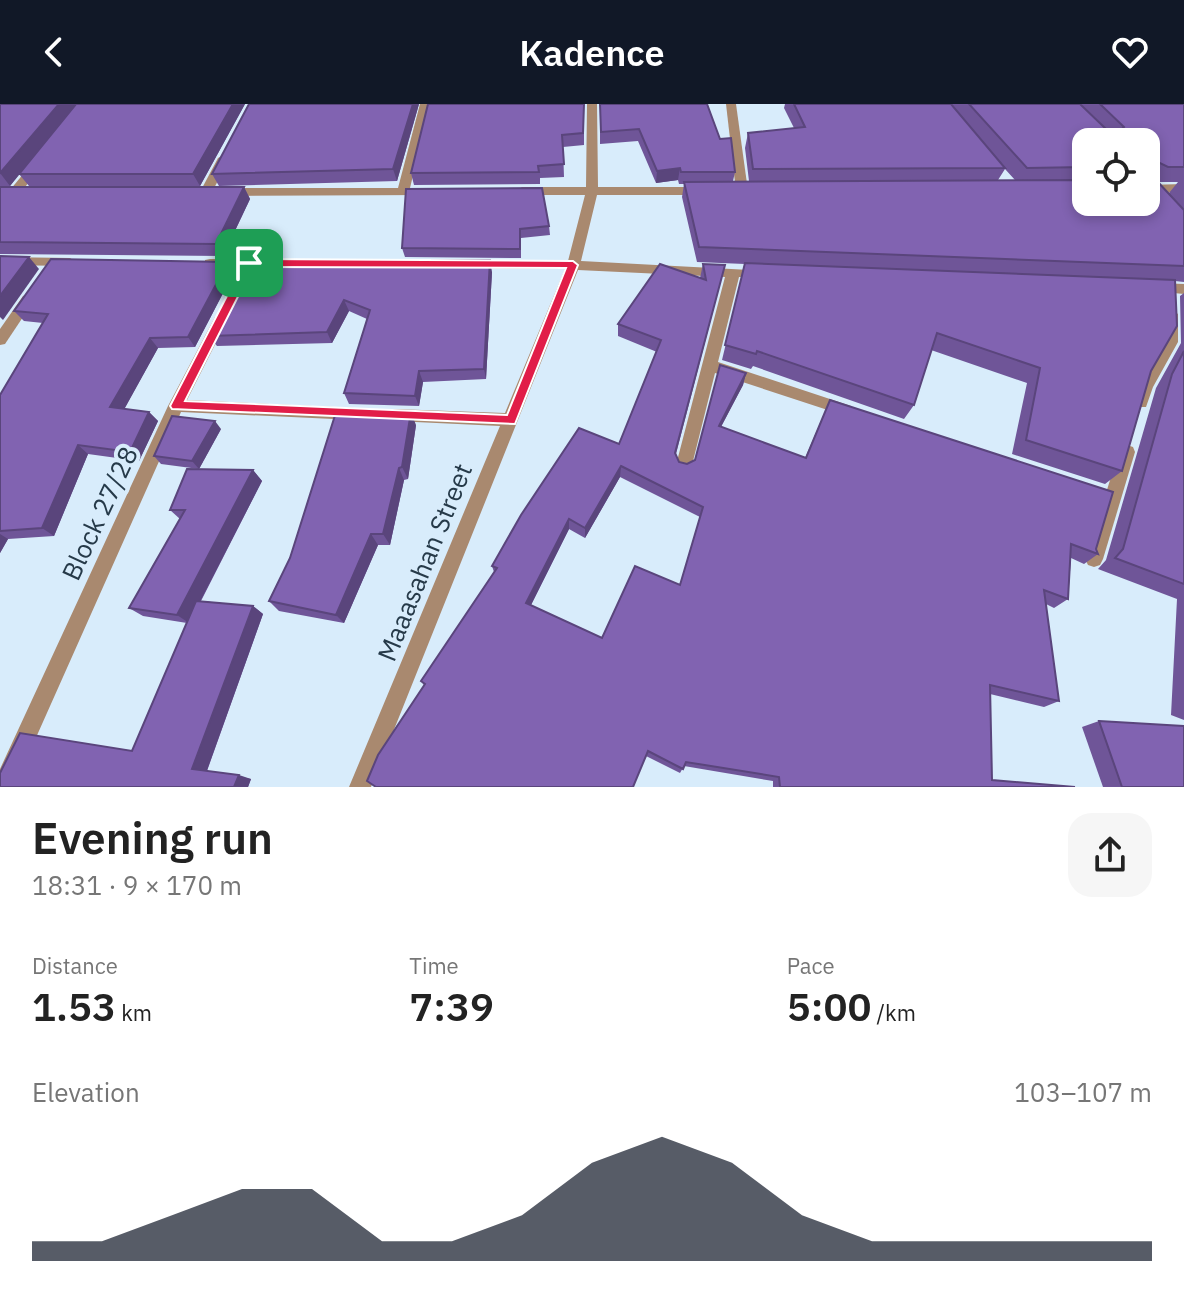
<!DOCTYPE html>
<meta charset="utf-8">
<style>
body{margin:0;font-family:"IBM Plex Sans",sans-serif;background:#f6f6f6;color:#222;height:100vh;display:flex;flex-direction:column;font-size:30px;white-space:nowrap}
*{box-sizing:border-box;margin:0}
p{font-size:26px;color:#767676}
.icon{flex:none;width:44px;height:44px;fill:none;stroke:currentColor;stroke-width:2;stroke-linecap:round;stroke-linejoin:round}
.map{position:relative;height:683px;overflow:hidden}
.side{display:flex;flex-direction:column;background:#fff;flex:1}
.side>*{flex:none}
.tools{position:absolute;left:1072px;top:24px;display:grid;gap:16px}
.tools a{display:grid;place-items:center;width:88px;height:88px;border-radius:16px;background:#fff;box-shadow:0 4px 12px #0003;font-size:40px}
.pin{position:absolute;display:grid;place-items:center;width:68px;height:68px;color:#fff;margin:-34px;border-radius:16px;box-shadow:0 4px 12px #0006}
.round{display:grid;place-items:center;flex:none;width:84px;height:84px;border-radius:24px;background:#f6f6f6}
.summary{display:flex;align-items:center;justify-content:space-between;height:136px;padding:0 32px}
h1{font-size:44px;font-weight:600;line-height:60px}
.stats{display:grid;grid-template-columns:repeat(3,1fr);gap:12px;height:136px;padding:8px 32px}
.stats div{display:grid;align-content:center}
.stats b{font-size:40px;font-weight:600}
.stats small{font-size:22px;font-weight:400}
.stats p{font-size:22px}
.chart{height:224px;padding:16px 32px}
.chart p{display:flex;justify-content:space-between}
.chart svg{width:100%;height:144px;margin-top:8px;fill:#111827;opacity:.7}
header{display:flex;justify-content:space-between;align-items:center;height:104px;padding:0 32px;background:#111827;color:#fff;font-size:36px;font-weight:600}
.map>svg:first-child{display:block}
.lines{fill:none;stroke-linecap:round;stroke-linejoin:round}
.street{fill:#a9896f;fill-rule:evenodd}
.wall{fill:#6f5598;fill-rule:evenodd}
.shaded-wall{fill:#5a457c}
.building{fill:#8163b1;stroke:#5a457c;stroke-width:2;fill-rule:evenodd}
.route{fill:#e11d48;stroke:#fff;stroke-width:2;fill-rule:evenodd}
.labels{text-anchor:middle;dominant-baseline:central;stroke-width:8;stroke-linejoin:round;paint-order:stroke}
.street-label{font-size:26px;fill:#263a49;stroke:#d8ecfb}
</style>
<header><svg class="icon" aria-label="back" viewBox="0 0 24 24"><path d="M15 5l-7 7 7 7"/></svg>Kadence<svg class="icon" aria-label="heart" viewBox="0 0 24 24"><path d="M12 20l-8-8c-3-5 5-10 8-4 3-6 11-1 8 4z"/></svg></header>
<div class="map">
<svg width="1184" height="683" viewBox="0 0 1184 683">
<rect width="100%" height="100%" fill="#d8ecfb"/>
<g class="lines">
<!-- street -->
<g class="street">
<path d="M420 0H430L410 84 430 85V91L226 92 220 88 226 84H398Z"/>
<path d="M587 0H597L598 83H702L708 87 702 91H597L581 157 767 167V173H739L718 258 851 302 854 306 846 312 715 269 692 361 690 366 684 368 678 366 676 361 725 173 578 166 371 683H349L500 322 394 317 389 315 386 311 389 307 394 305 505 309 565 165 470 164 463 160 470 156 568 157 585 91H522L516 87 522 83H586Z"/>
<path d="M726 0H736L748 87 742 91 736 87Z"/>
<path d="M224 51 230 54 212 88 210 91H202L200 88 218 54Z"/>
<path d="M34 57 44 59 18 92H10V86Z"/>
<path d="M1184 80V88L1146 89V81Z"/>
<path d="M0 153 70 154 76 158 70 162 0 161Z"/>
<path d="M210 155H266L272 159 266 163 205 162V156Z"/>
<path d="M1157 179 1184 180V190L1152 187V181Z"/>
<path d="M28 190 35 195 5 240 0 241V225L23 192Z"/>
<path d="M1171 205 1178 210V238L1153 283 1146 303H1136L1133 299 1138 283 1164 238V210Z"/>
<path d="M220 212 227 217 187 296 355 304 360 306 363 310 360 314 355 316 181 308 14 683H0V665L168 302 215 213Z"/>
<path d="M1127 341 1133 343 1135 348 1103 455 1100 461 1094 463 1088 461 1085 455 1119 348 1121 343Z"/>
</g>
</g>
<!-- wall -->
<g class="wall">
<path d="M0 0H245L200 82H29L19 70 10 82 0 83Z"/>
<path d="M419 0 397 77 219 82 212 70Z"/>
<path d="M584 0V41L563 43 564 73 540 74V80L414 81 411 69Z"/>
<path d="M600 0 720 35 735 68 733 77H749L745 44 748 29 794 24 784 4 785 0H1184V178L1175 177 1151 267 1122 367 1105 380 1012 350 1027 279 931 246 914 301 904 315 753 262 751 265 722 256 745 160 697 158 682 93 684 80H679L678 76 656 79 638 37 600 40ZM1086 38H1146L1086 98ZM1005 65 1015 76H998ZM1158 78H1178L1169 89Z"/>
<path d="M0 83H244L250 95 223 152 0 150Z"/>
<path d="M406 85 549 122 550 131 521 134V154L405 153 402 144Z"/>
<path d="M248 156 492 168 486 275 423 278 419 302 349 300 344 289 367 215 349 207 332 239 217 242 209 232Z"/>
<path d="M228 158 234 168 195 243 158 244 124 305 149 308 158 317 139 357 88 350 54 432 8 435 0 449V291L43 219 24 217 14 207Z"/>
<path d="M703 160 725 161 676 350 679 358 687 360 695 356 746 269 743 281 721 323 805 354 830 296 1096 445 1098 450 1084 460 1071 454 1068 495 1054 504 1046 500 1059 597 1044 603 990 590 992 676 1075 683H773V677L684 662 680 669 646 652 424 581 421 577 494 468 492 462 619 340 657 248 618 232V220L700 174ZM620 373 700 413 680 481 602 534 531 501 569 425 585 434Z"/>
<path d="M1184 189V616L1171 611 1177 495 1098 465 1106 456 1156 284 1181 239 1180 192Z"/>
<path d="M416 321 408 375 404 376 390 441H378L344 519 279 507 269 497Z"/>
<path d="M221 325 199 365 161 360 154 352Z"/>
<path d="M253 366 262 377 201 497 253 502 263 510 207 667 251 675 248 683 132 647 187 519 143 512 129 504 180 415 170 406Z"/>
<path d="M1099 617 1184 683H1103L1082 623Z"/>
</g>
<!-- shaded-wall -->
<g class="shaded-wall">
<path d="M59 0H77L10 82 0 69Z"/>
<path d="M233 0H245L200 82 193 70Z"/>
<path d="M413 0H419L397 77 393 65Z"/>
<path d="M680 64 678 76 656 79 657 67Z"/>
<path d="M244 83 250 95 223 152 216 140Z"/>
<path d="M29 153 39 165 3 216 0 213V192Z"/>
<path d="M490 156 492 168 486 275 484 265Z"/>
<path d="M228 158 234 168 195 243 188 233Z"/>
<path d="M344 196 349 207 332 239 327 228Z"/>
<path d="M150 234 158 244 120 313 110 303Z"/>
<path d="M419 267 423 278 419 302 415 292Z"/>
<path d="M746 269 743 281 715 334 719 322Z"/>
<path d="M149 308 158 317 139 357 130 348Z"/>
<path d="M411 308 416 321 408 375 402 363Z"/>
<path d="M215 317 221 325 199 365 192 357Z"/>
<path d="M78 341 88 350 54 432 42 424Z"/>
<path d="M621 362 620 373 585 434V424Z"/>
<path d="M399 364 404 376 390 441 383 430Z"/>
<path d="M253 366 262 377 189 519 177 511Z"/>
<path d="M569 415V425L528 507 526 499Z"/>
<path d="M0 430 8 435 0 449Z"/>
<path d="M371 430 378 441 344 519 336 511Z"/>
<path d="M253 502 263 510 206 669 192 665Z"/>
<path d="M239 671 251 675 248 683H234Z"/>
</g>
<!-- building -->
<g class="building">
<path d="M0 0H59L0 69Z"/>
<path d="M76 0H233L193 70H19Z"/>
<path d="M249 0H413L393 65 212 70Z"/>
<path d="M428 0H584L583 29 562 31 564 60 538 62 539 68 411 69Z"/>
<path d="M600 0H707L720 35 731 34 735 68H681L680 64 657 67 639 25 601 28Z"/>
<path d="M794 0H951L1005 64 753 65 748 29 805 23Z"/>
<path d="M969 0H1080L1106 25 1121 26 1124 23 1100 0H1184V63H1168L1156 57V76L1184 106V162L699 143 684 78 1086 76V98H1146V38H1086V63L1027 64Z"/>
<path d="M0 83H244L216 140 0 138Z"/>
<path d="M542 84 549 122 520 125V145L402 144 406 85Z"/>
<path d="M0 152 29 153 0 192Z"/>
<path d="M51 155 228 158 188 233 150 234 110 303 149 308 130 348 78 341 42 424 0 427V291L48 210 14 207Z"/>
<path d="M248 156H490L484 265 419 267 415 292 344 289 370 206 344 196 327 228 209 232Z"/>
<path d="M745 159 1175 176 1177 222 1151 267 1122 367 1026 336 1040 264 937 229 914 301 757 247 756 250 725 241Z"/>
<path d="M660 160 706 176 703 160 725 161 675 349 679 358 687 360 695 356 720 261 746 269 719 322 806 354 830 296 1113 388 1096 445 1098 450 1071 440 1068 495 1044 486 1059 597 990 581 992 676 1075 683H780L779 673 686 658 683 665 648 647 633 683H376L367 677 378 651 425 580 421 577 497 464 492 462 521 411 579 324 619 340 661 236 618 220ZM621 362 703 403 680 481 635 462 602 534 526 499 569 415 585 424Z"/>
<path d="M1184 247V480L1115 454 1123 445 1172 270Z"/>
<path d="M337 305 411 308 402 363 399 364 383 430H371L336 511 269 497 290 454Z"/>
<path d="M172 312 215 317 192 357 154 352Z"/>
<path d="M187 365 253 366 177 511 129 504 185 406H170Z"/>
<path d="M196 497 253 502 192 665 239 671 234 683H0V669L20 629 132 647Z"/>
<path d="M1099 617 1184 622V683H1122Z"/>
</g>
<!-- route -->
<path class="route" d="M249 155 573 157 578 161 515 320 172 305 170 302 244 159ZM253 163 566 164 507 311 185 297Z"/>
<g class="labels">
<!-- street labels -->
<g class="street-label">
<text transform="translate(99 409) rotate(-65)">Block 27/28</text>
<text transform="translate(424 458) rotate(-68)">Maaasahan Street</text>
</g>
</g>
</svg>
<div class="tools">
<a><svg class="icon" aria-label="locate" viewBox="0 0 24 24"><circle cx="12" cy="12" r="6"/><path d="M12 2v4M12 18v4M2 12h4M18 12h4"/></svg></a>
</div>
<div class="pin" style="left:249px;top:159px;background:#1e9e55"><svg class="icon" aria-label="arrive" viewBox="0 0 24 24"><path d="M6 21V4h12l-3 4 3 4H6"/></svg></div>
</div>
<section class="side">
<div class="summary"><div><h1>Evening run</h1><p>18:31 · 9 × 170 m</p></div><a class="round"><svg class="icon" aria-label="share" viewBox="0 0 24 24"><path d="M12 15V3M7 8l5-5 5 5M5 13v7h14v-7"/></svg></a></div>
<div class="stats">
<div><p>Distance</p><b>1.53<small> km</small></b></div>
<div><p>Time</p><b>7:39</b></div>
<div><p>Pace</p><b>5:00<small> /km</small></b></div>
</div>
<div class="chart"><p><span>Elevation</span>103–107 m</p>
<svg viewBox="0 0 160 44" preserveAspectRatio="none"><path d="M0 44V38L10 38L20 30L30 22L40 22L50 38L60 38L70 30L80 14L90 6L100 14L110 30L120 38L130 38L140 38L150 38L160 38V44z"/></svg>
</div>
</section>
